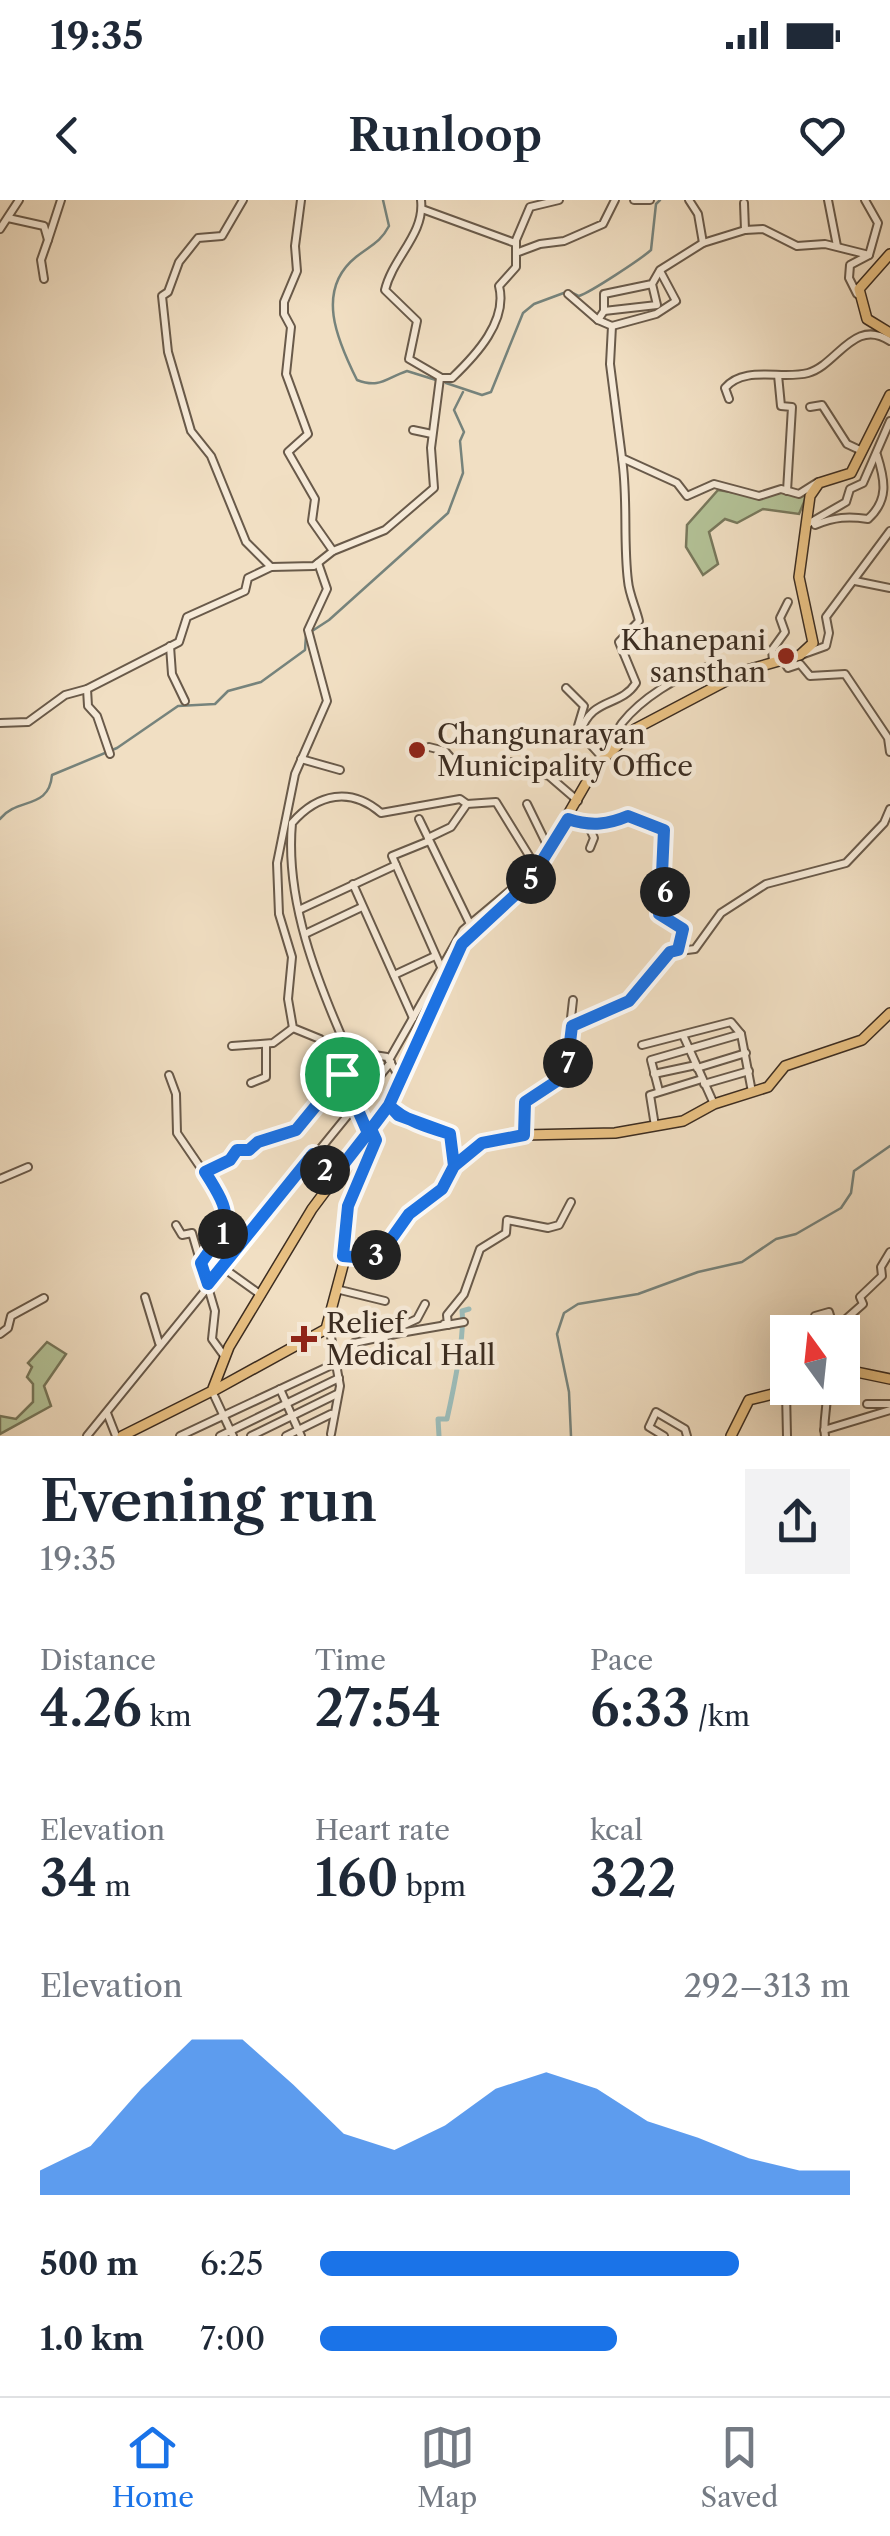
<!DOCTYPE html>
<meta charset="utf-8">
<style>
body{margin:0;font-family:"Libre Caslon Text",serif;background:#f2f2f3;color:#1f2937;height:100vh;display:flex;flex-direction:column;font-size:38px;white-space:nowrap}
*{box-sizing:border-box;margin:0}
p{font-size:32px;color:#747a83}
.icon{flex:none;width:55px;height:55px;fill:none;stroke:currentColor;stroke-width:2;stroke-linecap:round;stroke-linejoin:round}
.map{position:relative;height:1236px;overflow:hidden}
.side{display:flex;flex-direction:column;background:#fff;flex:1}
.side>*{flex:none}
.needle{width:65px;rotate:345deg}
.tools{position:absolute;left:770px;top:1115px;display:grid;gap:20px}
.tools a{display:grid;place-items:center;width:90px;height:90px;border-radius:0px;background:#fff;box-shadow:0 10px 40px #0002;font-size:50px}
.pin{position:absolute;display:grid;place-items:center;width:85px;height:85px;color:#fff;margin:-42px;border:5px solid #fff;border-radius:50%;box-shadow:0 2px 10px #0007}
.km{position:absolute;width:50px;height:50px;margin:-25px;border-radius:50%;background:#222;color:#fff;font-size:28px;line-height:50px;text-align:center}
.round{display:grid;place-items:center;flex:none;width:105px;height:105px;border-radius:0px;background:#f2f2f3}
.head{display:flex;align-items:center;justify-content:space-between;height:170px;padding:0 40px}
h1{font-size:55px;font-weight:600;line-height:75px}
.stats{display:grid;grid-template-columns:repeat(3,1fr);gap:15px;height:170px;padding:10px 40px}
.stats div{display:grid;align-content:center}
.stats b{font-size:50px;font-weight:600}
.stats small{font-size:28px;font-weight:400}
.stats p{font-size:28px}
.chart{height:280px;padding:20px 40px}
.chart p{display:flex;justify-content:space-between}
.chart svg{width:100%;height:180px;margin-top:10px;fill:#1a73e8;opacity:.7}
ul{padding:0 40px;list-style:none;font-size:32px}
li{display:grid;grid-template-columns:160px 120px 1fr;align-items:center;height:75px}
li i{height:25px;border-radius:12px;background:#1a73e8}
.status{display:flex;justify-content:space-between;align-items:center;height:70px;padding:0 50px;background:#fff;direction:ltr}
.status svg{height:28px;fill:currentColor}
header{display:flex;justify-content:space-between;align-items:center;height:130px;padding:0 40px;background:#fff;font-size:45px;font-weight:600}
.tab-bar{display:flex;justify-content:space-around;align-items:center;height:140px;border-top:2px solid #e0e1e3;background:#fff;font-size:28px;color:#747a83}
.tab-bar a{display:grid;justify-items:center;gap:5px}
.tab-bar .selected{color:#1a73e8}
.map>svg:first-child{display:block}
.green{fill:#b4c398;stroke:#78785c;stroke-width:2.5}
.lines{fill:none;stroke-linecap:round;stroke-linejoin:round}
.stream{stroke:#76837c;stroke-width:2.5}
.canal{stroke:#9cbcb9;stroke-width:5}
.minor-casing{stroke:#695a4a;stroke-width:10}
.major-casing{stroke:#3c2d21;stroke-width:12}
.minor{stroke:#f6ead8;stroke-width:6}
.major{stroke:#e8c082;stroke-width:9}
.route-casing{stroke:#fff;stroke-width:20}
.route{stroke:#1a73e8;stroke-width:12}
.poi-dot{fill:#8f2418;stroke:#f6ead8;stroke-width:4}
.labels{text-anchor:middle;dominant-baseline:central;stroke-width:9;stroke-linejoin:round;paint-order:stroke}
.poi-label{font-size:28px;fill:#3c2d21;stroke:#f6ead8;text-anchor:start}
</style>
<div class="status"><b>19:35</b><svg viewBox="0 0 49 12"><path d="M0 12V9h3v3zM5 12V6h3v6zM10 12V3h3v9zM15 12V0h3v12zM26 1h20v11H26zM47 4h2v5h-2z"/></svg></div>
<header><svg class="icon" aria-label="back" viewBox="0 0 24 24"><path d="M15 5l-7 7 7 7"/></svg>Runloop<svg class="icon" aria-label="heart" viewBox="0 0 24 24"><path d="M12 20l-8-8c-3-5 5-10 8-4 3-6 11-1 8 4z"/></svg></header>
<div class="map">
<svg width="890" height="1236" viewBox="0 0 890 1236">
<rect width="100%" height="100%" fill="#f1dfc3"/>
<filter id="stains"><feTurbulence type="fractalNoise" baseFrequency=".002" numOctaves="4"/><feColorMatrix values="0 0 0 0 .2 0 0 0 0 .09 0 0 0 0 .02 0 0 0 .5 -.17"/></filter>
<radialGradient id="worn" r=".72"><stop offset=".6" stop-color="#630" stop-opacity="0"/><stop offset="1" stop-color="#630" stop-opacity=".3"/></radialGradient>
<!-- green -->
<g class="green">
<path d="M718 290 763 297 782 292 807 295 799 314 763 309 737 323 725 319 709 332 718 364 703 375 686 347 687 325Z"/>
<path d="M47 1142 66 1154 44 1186 51 1206 0 1234V1216L16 1219 33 1202V1184L27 1177 32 1167 28 1163Z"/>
</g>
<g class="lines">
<!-- stream -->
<g class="stream">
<path d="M383 0 389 26C380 43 371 45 356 57 315 90 337 140 357 180 380 189 386 178 407 171L436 180"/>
<path d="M446 183 482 195 491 192 523 113 534 104 569 91 579 96C591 92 641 59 651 50L656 4 660 0"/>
<path d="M0 619C17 597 49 610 52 575L117 548 178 506 215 504 228 491 261 482 305 450 306 435 329 420 448 313 463 273 460 241 464 232 454 210 463 192"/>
<path d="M571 1236 569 1192 557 1134 564 1113 578 1104 638 1094 698 1072 742 1062 776 1039 796 1034 841 1008 851 993 854 971 890 946"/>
</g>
<!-- canal -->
<path class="canal" d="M439 1236 438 1219H447C453 1192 465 1135 462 1111L469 1109"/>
<!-- minor casing -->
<g class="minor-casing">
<g id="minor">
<path d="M243 0 222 36 198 38 179 62 168 92 162 96 168 152 191 231 211 256 246 342 271 367"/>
<path d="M301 0 295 46 297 71 284 102V114L291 127 286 174 308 234 288 252 315 299 312 321 333 351"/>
<path d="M421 0C425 34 393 57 385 90L417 121 409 159 440 177"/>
<path d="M634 0H650"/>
<path d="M689 0 698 14 703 43"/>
<path d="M828 0 837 46"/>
<path d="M744 3 745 30"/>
<path d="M422 9 515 43"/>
<path d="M8 18 44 26 48 40 61 0"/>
<path d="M0 29 19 0"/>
<path d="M516 53V40L530 7 559 0"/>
<path d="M44 79 41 60 48 40"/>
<path d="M652 84 604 94V111L657 105 652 84 660 70 703 43 745 30 763 29 797 46 825 44 869 55"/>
<path d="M568 94 598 120"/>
<path d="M857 94 849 78 850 65 869 55 878 23 865 0"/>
<path d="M604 111 598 120 612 126 610 164 622 258 677 283 687 296 714 284 759 296 781 289 799 294 818 282"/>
<path d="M612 126 656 114 676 101 660 71"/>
<path d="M778 175 781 206 792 207 787 291"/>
<path d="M729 199 725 188C744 165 782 180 808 173 837 165 854 117 890 141"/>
<path d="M810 207 822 205 847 244 862 251"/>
<path d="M413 230 432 234"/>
<path d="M806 325 846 302 850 289 863 283 890 221"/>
<path d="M815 325C835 317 848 316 868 319 889 300 885 280 877 255"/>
<path d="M318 363 327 389 308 430 327 501 295 574 277 663 279 714 292 757 288 799 293 828 320 839 334 850 367 933"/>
<path d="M855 381 890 388"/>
<path d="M170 446 172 474 185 501"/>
<path d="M801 455 826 446 829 433 826 417 890 331"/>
<path d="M783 460 788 468 800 464 810 476 845 474 888 538 890 552"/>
<path d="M773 461 772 450 785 432 780 418 788 402"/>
<path d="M566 488 584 506 578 526"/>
<path d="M87 489 88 506 97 516 110 554"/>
<path d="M0 523 28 522 65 495 87 489 179 442 187 417 245 391 248 378 271 367 314 366 333 351 385 330 434 288 431 248 440 178H452C476 155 508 121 499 86L516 67V53L540 44 564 41 603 24 615 0"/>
<path d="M429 547 445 551C463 575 486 572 511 562L519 569 549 576 578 601"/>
<path d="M600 555C616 542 612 536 622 523 641 499 677 476 707 467"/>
<path d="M301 559 340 570"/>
<path d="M598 562 600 555 580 533C592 496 620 508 636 483L619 442 639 421C636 408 629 394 628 381 623 341 628 299 622 259"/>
<path d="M527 604 549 649"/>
<path d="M419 619 470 724"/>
<path d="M568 619 589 627 594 638 590 648"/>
<path d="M585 625 615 624 628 616 664 630 663 674 669 680 659 714 683 729 679 749"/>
<path d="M429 641 392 656 441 767"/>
<path d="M353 684 413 818"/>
<path d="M301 709 396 665"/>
<path d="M305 734 362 707"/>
<path d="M394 775 435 756"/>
<path d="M570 827 573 800"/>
<path d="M683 835 714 904"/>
<path d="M642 845 731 822 741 834 752 892"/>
<path d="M232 846 273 843 293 828"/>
<path d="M389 860 463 730 531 673 533 662 496 602 467 604 451 627 428 638"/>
<path d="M697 868 746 853"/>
<path d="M654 874 696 865"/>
<path d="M169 875 176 894 177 933 222 999 224 1032 215 1050 203 1058"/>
<path d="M400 878 387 857 348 851C317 781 285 701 292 623 318 593 351 587 381 613L460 599 467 604"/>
<path d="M251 883 266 877V845"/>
<path d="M704 884 749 871"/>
<path d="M659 891 651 860 741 834"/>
<path d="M389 905 398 915 449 934 454 967"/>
<path d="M655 926 650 895 702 879"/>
<path d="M524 935 525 902 565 875 572 826 629 801 671 752 695 749 721 713 766 684 846 663 884 623 890 609"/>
<path d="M313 954 332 979"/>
<path d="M205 972 230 960 237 950H249L258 942 296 931 342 874"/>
<path d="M0 979 28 967"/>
<path d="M176 1025 182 1035 192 1033 215 1111 212 1139 225 1157"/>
<path d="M345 1058 349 1003 377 940 371 929"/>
<path d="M222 1067 261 1095"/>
<path d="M336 1089 385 1101"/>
<path d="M145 1097 159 1143"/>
<path d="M444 1124 448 1125 447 1115 464 1094 480 1049 506 1033 507 1020 548 1028 559 1025 571 1002"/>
<path d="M329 1126 340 1186 331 1234"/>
<path d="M819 1132 815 1116 829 1112 835 1132"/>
<path d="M400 1133 464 1122"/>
<path d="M0 1134 8 1128 11 1116 44 1098"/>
<path d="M853 1169V1136L846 1119 863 1104 860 1097 882 1076 881 1067 890 1052"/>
<path d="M825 1188C830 1201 822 1220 825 1236"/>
<path d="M280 1189 301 1236"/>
<path d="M212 1191 233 1236"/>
<path d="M786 1192 787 1236"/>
<path d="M867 1204H890"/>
<path d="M107 1213 116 1236"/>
<path d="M824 1230 890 1210"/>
<path d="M87 1236 391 862"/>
<path d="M180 1236 336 1163 354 1143 400 1133 402 1126 417 1119 425 1104"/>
<path d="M220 1236 339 1178"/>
<path d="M251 1236 337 1194"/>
<path d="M286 1236 331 1214"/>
<path d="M664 1236 649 1227 656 1212 685 1229 687 1236"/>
</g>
</g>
<!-- major casing -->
<g class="major-casing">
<g id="major">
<path d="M890 54 859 89 867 119 890 133"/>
<path d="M842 1169 890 1179"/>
<path d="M215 1190 326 1129 345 1058H366L382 1052 409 1014 437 993 454 967 482 943 524 935 615 933 683 921 714 904 768 887 785 866 862 840 890 813"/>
<path d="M122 1236 212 1191 229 1147 312 1009 386 910 462 744 529 682 596 566 635 529 747 470 800 455 813 443 799 377 810 296 819 283 851 273 890 195"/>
<path d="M731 1236 749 1200 797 1188"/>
</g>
</g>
<!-- minor -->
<use href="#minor" class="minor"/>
<!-- major -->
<use href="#major" class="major"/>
</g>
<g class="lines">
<!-- route casing -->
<g class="route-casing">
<path id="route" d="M342 874 296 930 258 942 249 950H237L230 960 205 972C236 1020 229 1022 201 1063L208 1084 313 954 332 979 371 929 376 940 348 1006 343 1056 366 1058 382 1052 409 1014 442 989 454 966 450 934C430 928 403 920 389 905L462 744 529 682 568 619C592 627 609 624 628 616L664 630 662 674 669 680 659 714 683 729 678 750 670 752 629 801 572 826 566 875 525 902 524 935 482 943 454 966 450 934 398 915 389 905 368 933 342 874"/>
</g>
<!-- route -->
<use href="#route" class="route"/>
</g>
<!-- markers -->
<g class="poi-dot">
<circle cx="786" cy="456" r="10"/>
<circle cx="417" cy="550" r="10"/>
<path d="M299 1124h10v10h10v10h-10v10h-10v-10h-10v-10h10z"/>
</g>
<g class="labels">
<!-- poi labels -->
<g class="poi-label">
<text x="766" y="440" text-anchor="end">Khanepani<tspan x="766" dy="32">sansthan</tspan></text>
<text x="437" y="534">Changunarayan<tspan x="437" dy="32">Municipality Office</tspan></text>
<text x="326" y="1123">Relief<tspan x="326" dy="32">Medical Hall</tspan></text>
</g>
</g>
<rect width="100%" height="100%" filter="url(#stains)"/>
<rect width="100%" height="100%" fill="url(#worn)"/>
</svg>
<div class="tools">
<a><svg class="needle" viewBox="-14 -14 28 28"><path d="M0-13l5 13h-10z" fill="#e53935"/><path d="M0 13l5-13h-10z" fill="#747a83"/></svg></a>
</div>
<div class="pin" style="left:342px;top:874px;background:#1e9e55"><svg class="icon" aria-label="arrive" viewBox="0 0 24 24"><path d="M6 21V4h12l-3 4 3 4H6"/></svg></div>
<b class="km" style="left:223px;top:1034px">1</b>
<b class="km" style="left:325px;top:970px">2</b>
<b class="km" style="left:376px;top:1055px">3</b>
<b class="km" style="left:531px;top:679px">5</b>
<b class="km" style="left:665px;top:692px">6</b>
<b class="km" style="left:568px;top:863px">7</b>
</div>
<section class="side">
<div class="head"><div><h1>Evening run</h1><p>19:35</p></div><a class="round"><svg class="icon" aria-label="share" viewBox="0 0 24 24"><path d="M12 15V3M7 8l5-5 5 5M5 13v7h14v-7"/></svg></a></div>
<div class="stats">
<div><p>Distance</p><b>4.26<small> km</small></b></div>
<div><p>Time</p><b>27:54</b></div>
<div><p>Pace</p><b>6:33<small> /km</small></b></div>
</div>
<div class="stats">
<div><p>Elevation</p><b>34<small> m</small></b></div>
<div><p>Heart rate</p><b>160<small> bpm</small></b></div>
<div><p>kcal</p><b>322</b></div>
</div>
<div class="chart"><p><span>Elevation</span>292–313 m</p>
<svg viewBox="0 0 160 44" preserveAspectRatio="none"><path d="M0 44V38L10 32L20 18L30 6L40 6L50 17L60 29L70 33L80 27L90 18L100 14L110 18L120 26L130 30L140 35L150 38L160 38V44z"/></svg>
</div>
<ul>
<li><b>500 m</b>6:25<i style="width:79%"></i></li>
<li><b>1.0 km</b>7:00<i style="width:56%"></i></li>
</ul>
</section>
<nav class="tab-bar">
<a class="selected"><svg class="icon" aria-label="home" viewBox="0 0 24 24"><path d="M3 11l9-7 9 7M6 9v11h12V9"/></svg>Home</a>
<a><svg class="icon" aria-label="map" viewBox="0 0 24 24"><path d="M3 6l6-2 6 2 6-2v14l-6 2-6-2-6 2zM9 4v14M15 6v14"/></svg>Map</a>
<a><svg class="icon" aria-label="saved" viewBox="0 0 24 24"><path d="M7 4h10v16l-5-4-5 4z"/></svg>Saved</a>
</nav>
